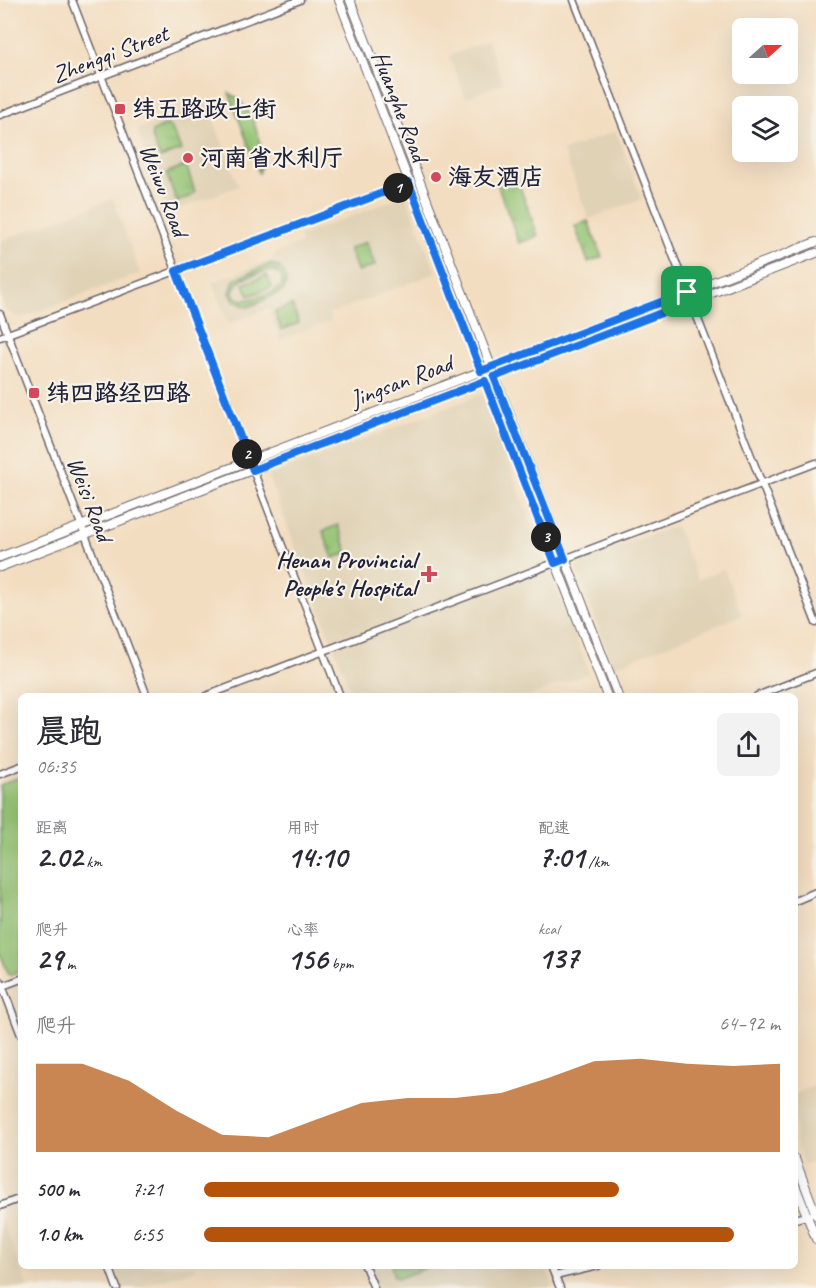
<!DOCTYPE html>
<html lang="zh">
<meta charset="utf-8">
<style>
body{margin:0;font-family:Caveat,"LXGW WenKai TC",sans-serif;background:#f2f2f3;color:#2b2b33;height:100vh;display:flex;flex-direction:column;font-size:22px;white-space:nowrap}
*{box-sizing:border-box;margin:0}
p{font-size:20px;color:#7c7c81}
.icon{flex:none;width:33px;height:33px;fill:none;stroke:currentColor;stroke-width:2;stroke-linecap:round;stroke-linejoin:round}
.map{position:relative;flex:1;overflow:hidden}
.sheet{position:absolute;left:18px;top:693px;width:780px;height:576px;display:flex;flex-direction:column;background:#fff;border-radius:9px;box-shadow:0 6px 24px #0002}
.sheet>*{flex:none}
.needle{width:39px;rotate:69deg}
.tools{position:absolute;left:732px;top:18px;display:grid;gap:12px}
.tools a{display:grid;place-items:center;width:66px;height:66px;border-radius:9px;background:#fff;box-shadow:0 6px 24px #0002;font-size:30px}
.pin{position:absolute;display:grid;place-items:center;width:51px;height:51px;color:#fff;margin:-26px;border-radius:12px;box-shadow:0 3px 9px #0006}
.km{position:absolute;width:30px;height:30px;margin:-15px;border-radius:50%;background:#222;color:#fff;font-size:16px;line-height:30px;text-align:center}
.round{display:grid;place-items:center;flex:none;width:63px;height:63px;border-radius:9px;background:#f2f2f3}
.overview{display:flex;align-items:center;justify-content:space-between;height:102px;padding:0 18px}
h1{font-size:33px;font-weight:800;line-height:45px}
.stats{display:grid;grid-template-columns:repeat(3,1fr);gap:9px;height:102px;padding:6px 18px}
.stats div{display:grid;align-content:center}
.stats b{font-size:30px;font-weight:800}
.stats small{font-size:16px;font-weight:400}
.stats p{font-size:16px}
.chart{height:168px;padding:12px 18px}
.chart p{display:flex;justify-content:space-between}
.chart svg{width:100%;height:108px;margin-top:6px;fill:#b45309;opacity:.7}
ul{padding:0 18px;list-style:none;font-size:20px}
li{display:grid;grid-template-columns:96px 72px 1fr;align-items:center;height:45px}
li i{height:15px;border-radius:8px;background:#b45309}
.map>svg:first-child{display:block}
.built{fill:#e0d2b5}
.grass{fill:url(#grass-tufts);stroke:#5c7358;stroke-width:1.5}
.park{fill:#95c474;stroke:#5c7358;stroke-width:1.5;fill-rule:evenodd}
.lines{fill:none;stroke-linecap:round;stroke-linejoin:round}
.minor-casing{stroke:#6b636a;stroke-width:9}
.major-casing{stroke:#6b636a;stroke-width:10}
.minor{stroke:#fff;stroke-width:6}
.major{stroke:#fff;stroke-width:8}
.route-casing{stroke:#fff;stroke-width:12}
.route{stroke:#1a73e8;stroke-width:8}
.poi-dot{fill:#d1495b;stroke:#f7f3e8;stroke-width:2}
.labels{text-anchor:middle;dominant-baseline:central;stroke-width:4.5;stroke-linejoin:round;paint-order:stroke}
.street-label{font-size:24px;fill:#22223b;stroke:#f7f3e8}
.poi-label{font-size:24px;font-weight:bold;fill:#22223b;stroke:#f7f3e8;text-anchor:start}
</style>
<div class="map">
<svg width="816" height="1288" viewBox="0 0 816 1288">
<defs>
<pattern id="grass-tufts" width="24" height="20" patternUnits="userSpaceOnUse" patternTransform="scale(1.5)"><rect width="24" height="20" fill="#95c474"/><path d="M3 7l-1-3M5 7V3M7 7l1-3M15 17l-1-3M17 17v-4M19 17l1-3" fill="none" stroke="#80a865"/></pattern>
</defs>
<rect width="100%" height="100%" fill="#f7f3e8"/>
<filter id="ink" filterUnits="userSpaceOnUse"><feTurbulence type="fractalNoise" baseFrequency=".0167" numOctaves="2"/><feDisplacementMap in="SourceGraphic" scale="12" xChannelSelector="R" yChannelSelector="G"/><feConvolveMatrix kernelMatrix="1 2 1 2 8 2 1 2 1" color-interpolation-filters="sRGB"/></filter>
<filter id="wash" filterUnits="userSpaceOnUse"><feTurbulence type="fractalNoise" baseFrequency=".008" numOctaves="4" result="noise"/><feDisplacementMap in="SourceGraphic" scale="24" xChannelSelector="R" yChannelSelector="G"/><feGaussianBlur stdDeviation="1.35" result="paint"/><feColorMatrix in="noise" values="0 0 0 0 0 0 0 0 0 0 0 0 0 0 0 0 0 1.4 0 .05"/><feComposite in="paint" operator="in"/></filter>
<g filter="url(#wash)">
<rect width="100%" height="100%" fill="#f3ddc0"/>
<!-- built -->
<g class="built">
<path d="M487 41 503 83 466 98 449 56Z"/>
<path d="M207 103 239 186 168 213 137 130Z"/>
<path d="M616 131 642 199 589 219 563 151Z"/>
<path d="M406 195 436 273 329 314 331 321 280 340 268 309 228 324 212 282 275 258 274 254 301 243 299 236Z"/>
<path d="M113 199 140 273 21 318 6 311 0 295V241Z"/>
<path d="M482 394 589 673 530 696H353L268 476Z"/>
<path d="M676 526 698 580 724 569 742 615 613 667 577 568 581 560Z"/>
<path d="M816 1085V1160L804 1165 795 1140V1094Z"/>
<path d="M1 1218 28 1288H0Z"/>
<path d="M116 1266H193L195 1269 137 1288H124Z"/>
<path d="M369 1266H545L553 1288H377Z"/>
</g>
<!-- grass -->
<g class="grass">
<path d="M229 93C252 103 267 149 259 173Z"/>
<path d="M167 125 172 129 181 150 160 158 152 137V132Z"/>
<path d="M186 165 195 192 191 196 177 202 166 173Z"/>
<path d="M516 176 538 236 519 243 497 183Z"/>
<path d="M588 221 602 257 588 262 575 226Z"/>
<path d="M366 242 375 265 358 272 349 249Z"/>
<path d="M292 305 299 323 281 330 275 312Z"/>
<path d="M338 525 348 553 333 558 323 531Z"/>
<path d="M391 1266H431L399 1278 394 1276Z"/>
</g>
<!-- park -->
<g class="park">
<path d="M270 264C284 267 290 278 283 291L248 307 235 302 230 293 234 280ZM270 270C275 271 279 272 281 277 287 291 264 295 255 298 246 302 226 300 236 285 241 277 261 273 270 270Z"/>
<path d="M267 275 272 287 249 296 244 284Z"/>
<path d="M21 777V971L9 975 0 953V785Z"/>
</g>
</g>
<g filter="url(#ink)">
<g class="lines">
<!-- minor casing -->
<g class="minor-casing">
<g id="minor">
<path d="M72 0 340 696"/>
<path d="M574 0 816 623"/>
<path d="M0 115 300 0"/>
<path d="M0 314 147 696"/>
<path d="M0 337 409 183"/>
<path d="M206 696 816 463"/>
<path d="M757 696 816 673"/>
<path d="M0 774 21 766"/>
<path d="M795 901 816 892"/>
<path d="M0 980 21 1035"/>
<path d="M0 987 21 979"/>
<path d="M0 1206 21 1198"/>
<path d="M795 1219 810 1215"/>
<path d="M109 1266 117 1288"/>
<path d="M365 1266 374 1288"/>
<path d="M551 1266 560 1288"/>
<path d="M555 1276 598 1266"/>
</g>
</g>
<!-- major casing -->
<g class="major-casing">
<g id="major">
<path d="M339 0 607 696"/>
<path d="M350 0 618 696"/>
<path d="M0 557 816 242"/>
<path d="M0 567 816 253"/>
<path d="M795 1159 816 1215"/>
<path d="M795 1185 816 1239"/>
</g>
</g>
<!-- minor -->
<use href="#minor" class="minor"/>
<!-- major -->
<use href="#major" class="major"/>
</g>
</g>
<g class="lines" filter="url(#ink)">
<!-- route casing -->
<g class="route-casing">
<path id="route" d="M409 183 481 371 687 292 690 302 494 377 565 559 555 563 485 381 253 470 176 271Z"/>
</g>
<!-- route -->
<use href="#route" class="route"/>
</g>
<!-- markers -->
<g class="poi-dot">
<rect x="114" y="103" width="12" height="12" rx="3"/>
<circle cx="188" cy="158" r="6"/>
<circle cx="436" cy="177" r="6"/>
<rect x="28" y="387" width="12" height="12" rx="3"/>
<path d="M426 565h6v6h6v6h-6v6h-6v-6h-6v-6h6z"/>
</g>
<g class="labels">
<!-- street labels -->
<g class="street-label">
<text transform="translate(110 54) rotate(-21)">Zhengqi Street</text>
<text transform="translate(400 106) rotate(69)">Huanghe Road</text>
<text transform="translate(164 190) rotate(69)">Weiwu Road</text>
<text transform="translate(401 381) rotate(-21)">Jingsan Road</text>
<text transform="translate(90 499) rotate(69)">Weisi Road</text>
</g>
<!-- poi labels -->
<g class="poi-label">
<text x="132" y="109">纬五路政七街</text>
<text x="200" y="158">河南省水利厅</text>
<text x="448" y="177">海友酒店</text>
<text x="46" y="393">纬四路经四路</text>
<text x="416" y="560" text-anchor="end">Henan Provincial<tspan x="416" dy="28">People's Hospital</tspan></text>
</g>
</g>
</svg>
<div class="tools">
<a><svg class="needle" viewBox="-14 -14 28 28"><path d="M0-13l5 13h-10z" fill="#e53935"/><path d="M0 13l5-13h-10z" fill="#7c7c81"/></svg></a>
<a><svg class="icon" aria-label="layers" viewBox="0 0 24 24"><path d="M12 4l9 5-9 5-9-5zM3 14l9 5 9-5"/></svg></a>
</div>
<div class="pin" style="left:687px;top:292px;background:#1e9e55"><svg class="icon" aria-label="arrive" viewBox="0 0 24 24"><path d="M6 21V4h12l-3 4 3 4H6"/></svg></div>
<b class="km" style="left:398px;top:188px">1</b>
<b class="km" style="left:247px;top:454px">2</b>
<b class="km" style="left:546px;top:537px">3</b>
<section class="sheet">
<div class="overview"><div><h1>晨跑</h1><p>06:35</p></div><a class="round"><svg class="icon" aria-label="share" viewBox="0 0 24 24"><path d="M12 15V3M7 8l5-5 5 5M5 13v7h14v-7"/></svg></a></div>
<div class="stats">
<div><p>距离</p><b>2.02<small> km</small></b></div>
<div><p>用时</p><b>14:10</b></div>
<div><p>配速</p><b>7:01<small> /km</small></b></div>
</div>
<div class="stats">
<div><p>爬升</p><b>29<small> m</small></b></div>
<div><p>心率</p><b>156<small> bpm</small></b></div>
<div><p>kcal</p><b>137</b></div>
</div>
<div class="chart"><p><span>爬升</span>64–92 m</p>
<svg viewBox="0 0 160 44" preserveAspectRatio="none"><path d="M0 44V8L10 8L20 15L30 27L40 37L50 38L60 31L70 24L80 22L90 22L100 20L110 14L120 7L130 6L140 8L150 9L160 8V44z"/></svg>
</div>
<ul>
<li><b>500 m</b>7:21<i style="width:72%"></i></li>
<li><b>1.0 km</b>6:55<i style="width:92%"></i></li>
</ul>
</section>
</div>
